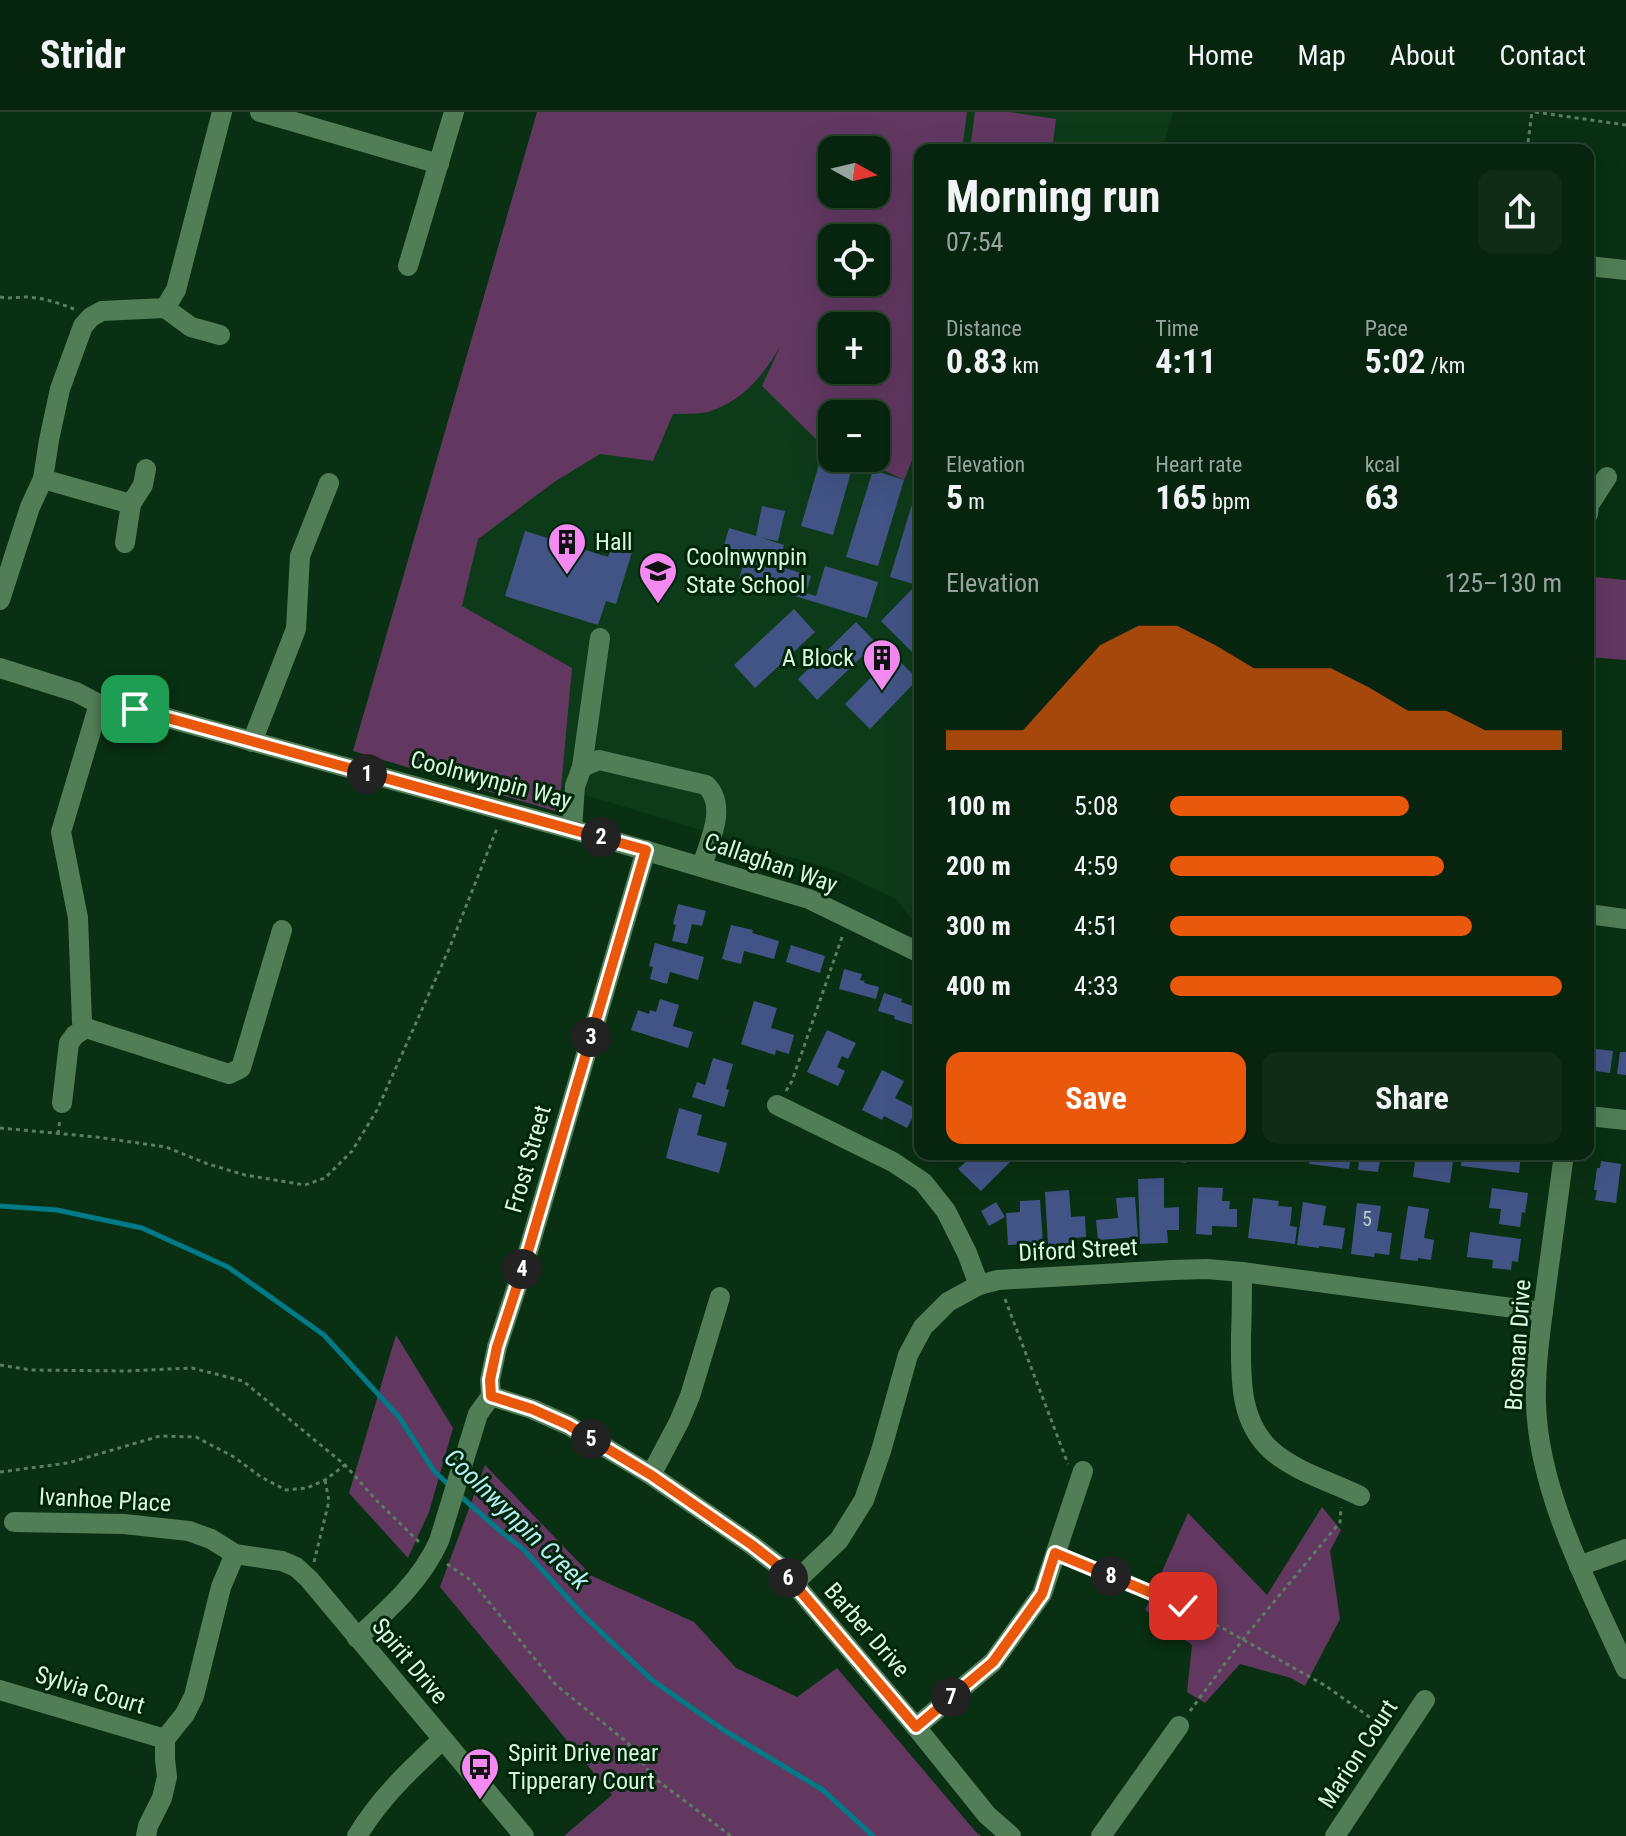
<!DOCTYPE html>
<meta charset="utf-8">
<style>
body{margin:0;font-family:"Roboto Condensed",sans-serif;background:#102c17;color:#f1f3f6;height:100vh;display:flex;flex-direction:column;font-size:30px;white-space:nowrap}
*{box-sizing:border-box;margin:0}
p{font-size:26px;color:#98a49e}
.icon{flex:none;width:44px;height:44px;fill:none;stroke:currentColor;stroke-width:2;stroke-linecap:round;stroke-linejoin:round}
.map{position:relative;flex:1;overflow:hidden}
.panel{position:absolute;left:914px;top:32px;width:680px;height:1016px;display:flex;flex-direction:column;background:#07240e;border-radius:16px;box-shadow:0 8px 32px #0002,0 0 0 2px #28412e}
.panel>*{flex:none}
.needle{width:52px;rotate:98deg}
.tools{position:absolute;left:818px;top:24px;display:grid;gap:16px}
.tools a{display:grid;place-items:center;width:72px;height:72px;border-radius:16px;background:#07240e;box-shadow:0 8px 32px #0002,0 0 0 2px #28412e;font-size:40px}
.pin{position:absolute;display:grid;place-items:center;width:68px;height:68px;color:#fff;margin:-34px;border-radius:16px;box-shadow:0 4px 12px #0006}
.km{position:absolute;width:40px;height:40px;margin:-20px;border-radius:50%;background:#222;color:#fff;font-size:22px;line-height:40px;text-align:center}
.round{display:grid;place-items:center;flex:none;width:84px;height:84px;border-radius:16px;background:#102c17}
.head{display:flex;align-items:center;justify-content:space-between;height:136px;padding:0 32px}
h1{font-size:44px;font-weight:700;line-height:60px}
.metrics{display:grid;grid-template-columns:repeat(3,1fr);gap:12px;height:136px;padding:8px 32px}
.metrics div{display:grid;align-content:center}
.metrics b{font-size:34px;font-weight:700}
.metrics small{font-size:22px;font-weight:400}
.metrics p{font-size:22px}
.chart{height:224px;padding:16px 32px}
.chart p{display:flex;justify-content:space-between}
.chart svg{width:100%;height:144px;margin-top:8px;fill:#ea580c;opacity:.7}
.cta{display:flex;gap:16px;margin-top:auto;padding:16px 32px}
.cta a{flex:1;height:92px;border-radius:16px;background:#ea580c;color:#fff;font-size:32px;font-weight:700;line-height:92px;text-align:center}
.cta a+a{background:#102c17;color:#f1f3f6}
ul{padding:0 32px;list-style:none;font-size:26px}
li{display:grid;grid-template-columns:128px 96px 1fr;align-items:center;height:60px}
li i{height:20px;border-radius:10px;background:#ea580c}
header{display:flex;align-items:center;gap:48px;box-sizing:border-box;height:112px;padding:0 40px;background:#07240e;border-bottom:2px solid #28412e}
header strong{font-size:38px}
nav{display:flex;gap:44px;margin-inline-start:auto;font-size:28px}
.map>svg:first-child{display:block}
.built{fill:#0d3b19;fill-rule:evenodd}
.green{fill:#623861;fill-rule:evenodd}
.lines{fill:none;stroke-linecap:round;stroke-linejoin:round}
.stream{stroke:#007a87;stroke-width:5}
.building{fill:#425486}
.path{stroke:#5b7d62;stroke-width:3;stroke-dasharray:4 4;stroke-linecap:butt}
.minor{stroke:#517e57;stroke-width:20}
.route-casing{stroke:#fff;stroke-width:16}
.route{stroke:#ea580c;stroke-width:10}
.labels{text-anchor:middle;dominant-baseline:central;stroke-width:6;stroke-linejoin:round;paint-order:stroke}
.number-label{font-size:20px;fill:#b5cec8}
.poi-label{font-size:24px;fill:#dbf6de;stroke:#002609;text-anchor:start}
.street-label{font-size:24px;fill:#dbf6de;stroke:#002609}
.water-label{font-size:26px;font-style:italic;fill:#b5edf6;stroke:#002609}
</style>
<header>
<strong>Stridr</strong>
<nav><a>Home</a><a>Map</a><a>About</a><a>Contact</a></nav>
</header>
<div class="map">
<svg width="1626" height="1724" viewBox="0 0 1626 1724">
<rect width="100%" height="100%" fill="#093012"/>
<!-- built -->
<path class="built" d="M537 0H1173L1162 38H920V813L910 805 897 788 840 760 562 676 555 699 353 639ZM832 38H876V82H832ZM832 126H876V170H832ZM832 214H876V258H832ZM832 302H876V346H832Z"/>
<!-- green -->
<g class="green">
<path d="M537 0H967L962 38H920V311L915 323 918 334 904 368 859 346H876V302H832V338L824 335 762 274 780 235C762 264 745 287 711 299 700 303 685 301 673 302L653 349 600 342 554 370 478 427 462 494 572 556 561 676 555 699 353 639ZM832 38H876V82H832ZM832 126H876V170H832ZM832 214H876V258H832Z"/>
<path d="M975 0H1010L1056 7 1052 38H970Z"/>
<path d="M1594 465 1626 468V548L1588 545V503Z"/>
<path d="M396 1223 453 1316 429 1400 408 1446 349 1381Z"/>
<path d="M485 1353 592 1464 694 1510 736 1556 797 1585 837 1556 975 1719 981 1724H564L612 1683 440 1475Z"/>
<path d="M1322 1395 1341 1418 1330 1439 1340 1507 1305 1574 1291 1566 1240 1552 1205 1591 1187 1580 1192 1533 1145 1498 1188 1401 1267 1483Z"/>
</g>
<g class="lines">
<!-- stream -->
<g class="stream">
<path d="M0 1094 57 1098 142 1116 228 1155 324 1223 399 1305 434 1359 451 1375"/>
<path d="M458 1382 499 1418 523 1437 583 1503 652 1568 725 1619 823 1678 873 1724"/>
</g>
</g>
<!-- building -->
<g class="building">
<path d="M824 335 832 338V346H855L833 423 801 414Z"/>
<path d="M873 358 904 368 878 454 846 445Z"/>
<path d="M916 379 920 380V474L890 465Z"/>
<path d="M762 394 785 399 778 429 762 426 784 433 778 454 811 464 806 481 816 484 825 454 878 470 867 506 739 467 746 444 723 437 729 416 756 424Z"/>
<path d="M525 419 608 445 612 434 632 440 616 492 606 489 598 513 505 484Z"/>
<path d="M915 474 920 479V548L881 509Z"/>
<path d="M794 497 815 520 755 576 734 553Z"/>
<path d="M856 510 876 531 817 588 798 567Z"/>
<path d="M893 543 918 567 870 617 845 592Z"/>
<path d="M678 792 706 799 702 814 692 812 687 832 672 829 676 813 673 812Z"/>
<path d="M731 813 753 818 752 821 779 829 774 847 744 839 741 852 722 847Z"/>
<path d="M655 831 704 845 698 868 670 860 667 872 650 867 653 855 649 854Z"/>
<path d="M791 833 825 844 820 861 786 850Z"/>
<path d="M844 857 862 862 860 868 865 869 864 871 879 875 876 887 839 877Z"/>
<path d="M884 881 902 887 901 890 919 896 914 913 894 907 895 904 878 899Z"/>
<path d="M660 887 679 893 673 914 693 920 688 936 631 918 638 898 649 902 650 898 656 900Z"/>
<path d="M754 889 777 896 771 916 794 923 789 942 776 938 775 943 741 932Z"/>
<path d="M827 918 856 931 848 947 842 944 837 955 845 959 838 974 807 960Z"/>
<path d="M1588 936 1613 939 1610 961 1588 958Z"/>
<path d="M1620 940H1626V963L1617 962Z"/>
<path d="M713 946 733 952 726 977 729 978 724 995 692 985 697 970 705 973Z"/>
<path d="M882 958 904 969 895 986 917 997 907 1016 884 1004 882 1008 862 998Z"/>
<path d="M679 996 702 1003 697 1023 727 1031 719 1061 666 1046Z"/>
<path d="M974 1042H1012L1015 1045 981 1079 958 1057Z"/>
<path d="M1159 1042H1187L1186 1051 1159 1047Z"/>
<path d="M1262 1042H1295L1294 1048 1262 1044Z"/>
<path d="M1310 1042H1351L1349 1057 1309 1052Z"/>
<path d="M1360 1042H1381L1378 1060 1358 1058Z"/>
<path d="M1416 1042H1454L1450 1071 1413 1065Z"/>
<path d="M1462 1042 1521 1043 1519 1061 1461 1054Z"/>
<path d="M1601 1049 1621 1052 1616 1091 1595 1088 1597 1078H1594L1597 1056H1600Z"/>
<path d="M1164 1066V1096L1179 1095V1118H1167L1168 1131 1140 1132 1138 1067Z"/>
<path d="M1198 1075 1223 1076 1222 1089H1230L1229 1097H1237V1115L1212 1114V1123L1196 1122Z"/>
<path d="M1492 1076 1528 1081 1525 1101 1522 1100 1520 1115 1499 1112 1501 1097 1489 1096Z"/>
<path d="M1069 1078 1071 1105 1085 1104 1086 1125 1072 1126V1132L1048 1133 1045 1080Z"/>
<path d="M1135 1085 1138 1125 1098 1128 1096 1108 1118 1106 1116 1086Z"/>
<path d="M1253 1086 1279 1089 1278 1094 1292 1095 1290 1114 1297 1115 1295 1132 1248 1126Z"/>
<path d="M1040 1088 1043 1131 1026 1135V1132L1008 1133 1006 1101 1020 1100V1089Z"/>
<path d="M996 1090 1005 1105 989 1114 981 1099Z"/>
<path d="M1303 1090 1326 1094 1323 1113 1345 1116 1342 1137 1319 1134V1136L1297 1133Z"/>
<path d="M1357 1091 1381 1094 1377 1119 1392 1121 1389 1143 1375 1141 1374 1145 1351 1142Z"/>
<path d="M1408 1094 1429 1097 1424 1126 1434 1128 1431 1148 1418 1146V1149L1400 1147Z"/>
<path d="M1470 1120 1521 1127 1518 1150 1512 1149 1511 1158 1492 1156 1493 1148 1467 1145Z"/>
</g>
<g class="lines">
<!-- path -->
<g class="path">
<path d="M1535 0 1626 13"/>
<path d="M1527 38 1532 0"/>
<path d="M0 185C9 187 18 185 27 185 44 186 59 191 74 197"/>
<path d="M786 979 792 969 842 825"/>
<path d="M0 1016 96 1025 166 1035 208 1052 245 1063 305 1073 325 1066 352 1039 377 998 449 837 498 714"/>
<path d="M58 1022 60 1007"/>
<path d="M1005 1187 1068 1352"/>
<path d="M0 1253 31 1258 125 1259 192 1256 243 1269 345 1353 376 1388 419 1430"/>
<path d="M0 1360 68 1351 160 1324 196 1325 234 1345 261 1365 286 1378 307 1376 325 1368 345 1353"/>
<path d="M1070 1447 1183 1494 1326 1574 1386 1617"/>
<path d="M314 1450 329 1389 325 1368"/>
<path d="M447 1452 472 1469 556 1573 628 1631 653 1665 731 1724"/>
<path d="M1190 1599 1244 1526 1340 1410 1341 1395"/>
</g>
<!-- minor -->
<g class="minor">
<path d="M260 0 439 52"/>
<path d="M408 154 454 0"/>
<path d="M1588 154 1626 158"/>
<path d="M165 196 191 215 220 223"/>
<path d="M43 367 131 392"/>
<path d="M1588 402 1589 393 1607 365"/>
<path d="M125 431 131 392 143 373 146 357"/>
<path d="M0 488 30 395 43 367 49 328 60 277 83 214 91 205 102 199 165 196 176 178 222 0"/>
<path d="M0 556 76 580 99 592 135 597 610 728 809 787 920 841"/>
<path d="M99 592 61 720 78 806 82 910 86 916 229 962 241 956 282 818"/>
<path d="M252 630 296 517 300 444 329 371"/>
<path d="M582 655 599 648 706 673C728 694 709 730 702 754"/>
<path d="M572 717 575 674 582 655 600 526"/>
<path d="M1588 802 1626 807"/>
<path d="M62 991 69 931 75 923 86 916"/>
<path d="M777 993 893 1050 923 1070 946 1099 967 1141 979 1173"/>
<path d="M1588 1004 1626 1008"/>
<path d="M1564 1042C1558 1087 1552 1131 1546 1176 1541 1214 1535 1253 1536 1291 1538 1380 1590 1477 1626 1557"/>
<path d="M1242 1160C1242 1181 1242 1202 1241 1223 1241 1263 1238 1309 1272 1339 1296 1360 1332 1370 1360 1384"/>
<path d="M491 1284 532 1297 568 1313 651 1363 752 1433 779 1454 916 1615 987 1703 1011 1724"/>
<path d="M651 1363 679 1310 690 1284 720 1185"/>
<path d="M14 1410 124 1412 189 1419 211 1427 235 1442 282 1449 296 1455 309 1467 524 1724"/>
<path d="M1579 1454 1626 1437"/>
<path d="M793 1472 839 1428 864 1388 881 1339 908 1243 923 1215 948 1190 979 1173 998 1168 1172 1158 1207 1157 1242 1160 1543 1200"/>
<path d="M357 1526C389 1497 421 1469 439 1429L478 1302 491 1284 490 1268 497 1235 524 1153 646 738"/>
<path d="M0 1578 165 1627"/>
<path d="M916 1615 993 1550 1042 1482 1083 1359"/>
<path d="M146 1724 148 1714 162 1686 167 1665 165 1647V1627L185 1602 194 1584 221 1475 235 1442"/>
<path d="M357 1724C381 1685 409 1659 442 1628"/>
<path d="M1101 1724 1179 1614"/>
<path d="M1335 1724 1425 1588"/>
</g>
</g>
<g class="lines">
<!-- route casing -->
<g class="route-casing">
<path id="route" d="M135 597 646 738 524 1153 497 1235 490 1268 491 1284 532 1297 568 1313 651 1363 752 1433 779 1454 916 1615 993 1550 1042 1482 1055 1441 1183 1494"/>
</g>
<!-- route -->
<use href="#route" class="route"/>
</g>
<!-- icons -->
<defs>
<g id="building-pin" transform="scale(2)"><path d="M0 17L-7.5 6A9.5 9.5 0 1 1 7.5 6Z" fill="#f489f1" stroke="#002609"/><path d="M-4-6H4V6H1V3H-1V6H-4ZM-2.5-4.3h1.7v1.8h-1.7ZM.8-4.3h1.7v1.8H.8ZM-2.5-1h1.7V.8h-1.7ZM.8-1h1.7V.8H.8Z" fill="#111"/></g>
<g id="school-pin" transform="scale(2)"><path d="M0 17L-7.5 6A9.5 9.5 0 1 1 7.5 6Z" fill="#f489f1" stroke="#002609"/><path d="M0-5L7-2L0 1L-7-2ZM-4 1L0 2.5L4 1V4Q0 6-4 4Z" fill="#111"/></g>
<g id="bus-pin" transform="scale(2)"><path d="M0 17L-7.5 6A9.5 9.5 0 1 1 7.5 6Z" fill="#f489f1" stroke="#002609"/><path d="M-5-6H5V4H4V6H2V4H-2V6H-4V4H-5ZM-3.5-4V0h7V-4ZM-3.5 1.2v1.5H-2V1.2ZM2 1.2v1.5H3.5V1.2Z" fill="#111"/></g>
</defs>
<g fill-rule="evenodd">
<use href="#building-pin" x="567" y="430"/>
<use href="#school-pin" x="658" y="459"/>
<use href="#building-pin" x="882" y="546"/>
<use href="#bus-pin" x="480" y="1655"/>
</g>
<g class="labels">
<!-- number labels -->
<g class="number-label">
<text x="1367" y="1107">5</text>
</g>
<!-- poi labels -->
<g class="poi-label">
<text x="595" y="430">Hall</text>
<text x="686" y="445">Coolnwynpin<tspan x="686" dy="28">State School</tspan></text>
<text x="854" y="546" text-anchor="end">A Block</text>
<text x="508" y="1641">Spirit Drive near<tspan x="508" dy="28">Tipperary Court</tspan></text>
</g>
<!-- street labels -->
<g class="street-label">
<text transform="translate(491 668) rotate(15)">Coolnwynpin Way</text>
<text transform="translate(771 751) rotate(19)">Callaghan Way</text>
<text transform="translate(528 1047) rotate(-74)">Frost Street</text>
<text transform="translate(1078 1138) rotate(-3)">Diford Street</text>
<text transform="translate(1518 1233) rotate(-86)">Brosnan Drive</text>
<text transform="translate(105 1388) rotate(3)">Ivanhoe Place</text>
<text transform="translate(867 1518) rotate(49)">Barber Drive</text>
<text transform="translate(410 1549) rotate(50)">Spirit Drive</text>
<text transform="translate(90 1578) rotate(17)">Sylvia Court</text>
<text transform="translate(1358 1642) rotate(-57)">Marion Court</text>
</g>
<!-- water labels -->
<g class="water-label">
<text transform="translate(517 1407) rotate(44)">Coolnwynpin Creek</text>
</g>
</g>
</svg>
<div class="tools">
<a><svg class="needle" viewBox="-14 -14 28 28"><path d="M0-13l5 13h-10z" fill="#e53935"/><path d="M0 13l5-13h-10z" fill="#98a49e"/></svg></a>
<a><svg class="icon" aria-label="locate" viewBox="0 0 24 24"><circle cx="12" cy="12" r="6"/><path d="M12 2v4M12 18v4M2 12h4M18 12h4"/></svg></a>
<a>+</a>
<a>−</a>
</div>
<div class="pin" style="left:135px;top:597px;background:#1e9e55"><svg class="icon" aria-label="arrive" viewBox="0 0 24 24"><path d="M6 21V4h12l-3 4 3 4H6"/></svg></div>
<div class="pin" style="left:1183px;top:1494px;background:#d93025"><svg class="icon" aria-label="check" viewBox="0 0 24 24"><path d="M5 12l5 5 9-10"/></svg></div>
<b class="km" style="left:367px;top:662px">1</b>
<b class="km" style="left:601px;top:725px">2</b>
<b class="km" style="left:591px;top:925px">3</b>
<b class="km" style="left:522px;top:1157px">4</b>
<b class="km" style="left:591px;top:1327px">5</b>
<b class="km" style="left:788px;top:1466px">6</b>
<b class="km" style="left:951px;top:1585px">7</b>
<b class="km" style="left:1111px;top:1464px">8</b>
<section class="panel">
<div class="head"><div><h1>Morning run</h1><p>07:54</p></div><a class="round"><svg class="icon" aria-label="share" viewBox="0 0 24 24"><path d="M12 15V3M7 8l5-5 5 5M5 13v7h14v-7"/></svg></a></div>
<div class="metrics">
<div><p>Distance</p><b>0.83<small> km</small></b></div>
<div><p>Time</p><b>4:11</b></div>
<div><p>Pace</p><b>5:02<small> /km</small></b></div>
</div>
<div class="metrics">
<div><p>Elevation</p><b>5<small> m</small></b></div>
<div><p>Heart rate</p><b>165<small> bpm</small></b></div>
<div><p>kcal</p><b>63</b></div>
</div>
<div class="chart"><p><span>Elevation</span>125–130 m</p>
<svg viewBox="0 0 160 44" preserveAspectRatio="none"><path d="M0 44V38L10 38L20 38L30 25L40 12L50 6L60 6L70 12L80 19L90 19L100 19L110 25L120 32L130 32L140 38L150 38L160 38V44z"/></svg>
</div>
<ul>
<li><b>100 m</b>5:08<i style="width:61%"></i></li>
<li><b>200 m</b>4:59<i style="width:70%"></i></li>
<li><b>300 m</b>4:51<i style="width:77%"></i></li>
<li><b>400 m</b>4:33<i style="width:100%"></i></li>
</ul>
<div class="cta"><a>Save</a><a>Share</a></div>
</section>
</div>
